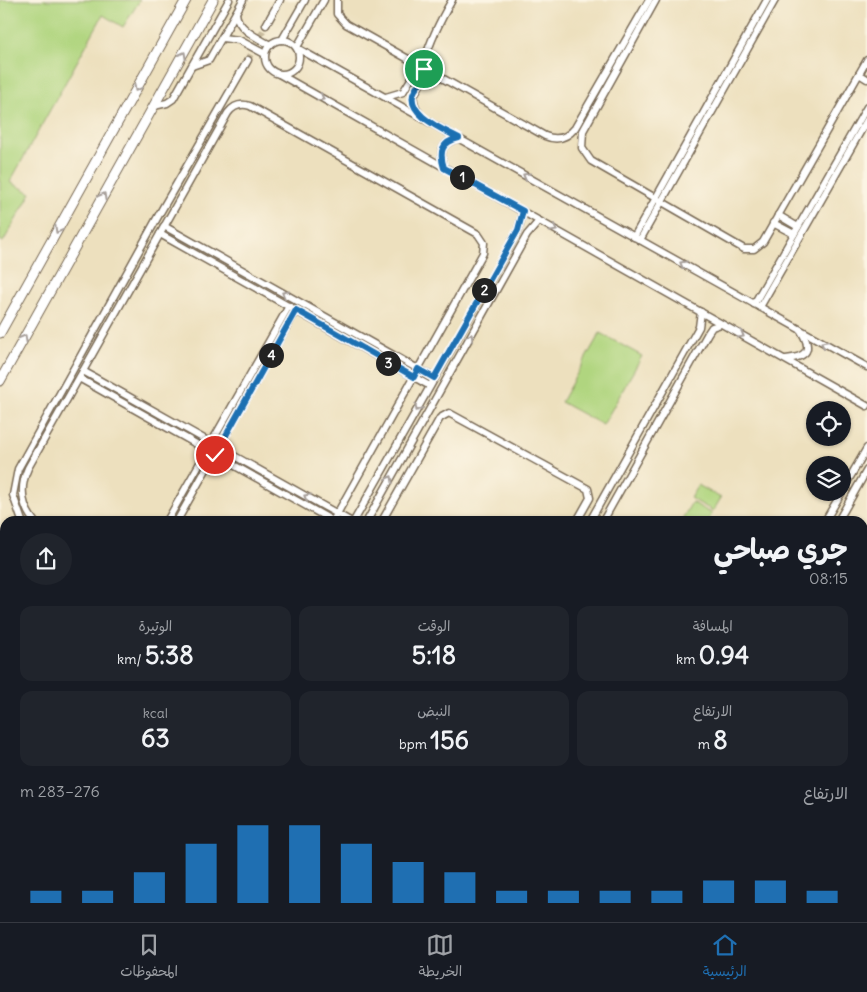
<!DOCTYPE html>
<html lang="ar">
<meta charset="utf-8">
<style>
body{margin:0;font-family:Delius,"Playpen Sans Arabic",sans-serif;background:#20242c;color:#f1f3f6;direction:rtl;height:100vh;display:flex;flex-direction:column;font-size:19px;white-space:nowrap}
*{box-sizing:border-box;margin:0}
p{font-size:16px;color:#9ea1a6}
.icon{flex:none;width:28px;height:28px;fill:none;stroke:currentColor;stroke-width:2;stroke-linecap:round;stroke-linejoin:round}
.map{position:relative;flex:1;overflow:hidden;direction:ltr}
.details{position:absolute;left:0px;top:516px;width:868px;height:406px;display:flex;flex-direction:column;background:#171b24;border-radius:15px 15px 0 0;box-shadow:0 1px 4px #0004;direction:rtl}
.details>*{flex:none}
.buttons{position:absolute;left:806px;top:401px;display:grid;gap:10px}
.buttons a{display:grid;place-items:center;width:45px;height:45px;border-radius:50%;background:#171b24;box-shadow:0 1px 4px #0004;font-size:25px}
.pin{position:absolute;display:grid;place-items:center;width:42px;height:42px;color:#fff;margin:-21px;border:2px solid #fff;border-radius:50%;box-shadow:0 1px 5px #0007}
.km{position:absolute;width:25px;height:25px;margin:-12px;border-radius:50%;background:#222;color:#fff;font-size:14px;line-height:25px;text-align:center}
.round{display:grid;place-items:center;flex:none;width:52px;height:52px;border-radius:26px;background:#20242c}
.overview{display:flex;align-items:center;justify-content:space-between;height:85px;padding:0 20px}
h1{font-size:28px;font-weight:700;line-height:38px}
.stats{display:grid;grid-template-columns:repeat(3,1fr);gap:8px;height:85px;padding:5px 20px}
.stats div{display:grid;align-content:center;border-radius:12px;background:#20242c;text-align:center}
.stats b{font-size:25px;font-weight:700}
.stats small{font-size:14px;font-weight:400}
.stats p{font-size:14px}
.chart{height:140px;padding:10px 20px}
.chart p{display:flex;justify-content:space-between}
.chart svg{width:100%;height:90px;margin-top:5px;stroke:#1f6fb2;stroke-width:6}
.tab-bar{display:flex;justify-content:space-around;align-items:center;height:70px;border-top:1px solid #363941;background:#171b24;font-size:14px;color:#9ea1a6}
.tab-bar a{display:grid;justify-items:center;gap:2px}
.tab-bar .selected{color:#1f6fb2}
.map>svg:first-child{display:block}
.green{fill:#b0d57f;stroke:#76804e}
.sand{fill:#eeda9e;stroke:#94825e}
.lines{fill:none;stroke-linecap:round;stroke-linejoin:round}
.street-tunnel{stroke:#c9bc9e;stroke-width:6;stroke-dasharray:6 3;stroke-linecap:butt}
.street-casing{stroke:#796a56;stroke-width:9}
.secondary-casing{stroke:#796a56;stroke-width:11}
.street{stroke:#fff;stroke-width:6}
.secondary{stroke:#fff;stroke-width:9}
.oneway{stroke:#a79f9a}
.route-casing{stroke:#fff;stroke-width:10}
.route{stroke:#1f6fb2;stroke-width:6}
</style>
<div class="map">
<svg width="867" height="922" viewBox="0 0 867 922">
<rect width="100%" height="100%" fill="#fcf5e5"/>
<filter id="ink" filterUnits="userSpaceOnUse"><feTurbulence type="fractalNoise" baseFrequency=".02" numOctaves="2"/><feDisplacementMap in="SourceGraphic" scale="10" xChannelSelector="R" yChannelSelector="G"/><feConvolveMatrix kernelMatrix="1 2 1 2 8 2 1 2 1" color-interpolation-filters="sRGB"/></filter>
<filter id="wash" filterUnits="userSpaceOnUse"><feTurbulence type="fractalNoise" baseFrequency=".0096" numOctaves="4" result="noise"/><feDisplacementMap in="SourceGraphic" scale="20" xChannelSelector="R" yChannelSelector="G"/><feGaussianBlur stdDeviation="1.12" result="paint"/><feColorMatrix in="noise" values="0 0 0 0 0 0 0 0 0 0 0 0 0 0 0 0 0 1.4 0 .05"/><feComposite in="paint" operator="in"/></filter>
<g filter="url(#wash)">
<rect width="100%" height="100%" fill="#ede0be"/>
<!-- green -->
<g class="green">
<path d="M0 0H140L123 27 103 15 10 182 31 193 3 242 0 240Z"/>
<path d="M600 333 642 356 603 425 561 402Z"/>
<path d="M698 485 721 498 713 511 690 498Z"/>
<path d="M692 502 712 514 708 521H681Z"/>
</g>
<!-- sand -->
<path class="sand" d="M0 640 5 644V918H354L358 922H0Z"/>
</g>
<g filter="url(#ink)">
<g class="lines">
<!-- street-tunnel -->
<path class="street-tunnel" d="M248 60 266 25"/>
<!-- street casing -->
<g class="street-casing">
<g id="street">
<path d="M337 0V14L346 24 545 136C557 141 567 138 575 128L649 0"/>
<path d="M656 0 583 131 582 148 591 161 744 249H754L763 242 867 60"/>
<path d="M236 13C237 29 258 38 270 45"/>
<path d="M266 25 280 0"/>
<path d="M222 38 239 40 265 54"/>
<circle cx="282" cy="57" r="17"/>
<path d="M282 40 305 0"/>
<path d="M297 47 324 0"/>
<path d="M297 48 867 367"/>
<path d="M192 66 209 60 243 0"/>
<path d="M279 74 867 406"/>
<path d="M859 74 867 79"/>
<path d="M386 97 403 92 416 71 423 67"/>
<path d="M154 106 167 103 173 99 229 0"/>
<path d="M421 116C405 92 419 95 424 75 426 70 423 66 425 60 431 38 441 19 452 0"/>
<path d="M444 168C439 152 441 142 459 138"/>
<path d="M778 215 798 227"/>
<path d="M773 223 794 234"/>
<path d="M164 226 434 378"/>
<path d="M160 234 430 386"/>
<path d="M634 237 767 0"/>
<path d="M640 240 775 0"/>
<path d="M754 304 867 107"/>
<path d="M760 307 867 120"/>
<path d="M786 359C807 357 813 350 801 331"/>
<path d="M83 371 350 521"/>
<path d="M842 491 867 448"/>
<path d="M22 521 13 495 18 469 161 211 248 60"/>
<path d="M34 521C21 505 20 486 28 468L79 378 83 371 228 113C234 105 241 103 250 106L478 234 484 243 483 253 333 521 79 378"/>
<path d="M167 521 289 306"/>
<path d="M177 521 296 310"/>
<path d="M354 521 518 231 523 211"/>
<path d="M367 521 527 235 539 221"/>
<path d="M382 521 440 418 449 413 588 489 590 498 577 521"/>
<path d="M590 521 699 327 701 312"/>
<path d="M603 521 708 333 712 327 721 324"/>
<path d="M825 521 842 492"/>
<path d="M838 521 867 470"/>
<path d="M862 678 867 681"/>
<path d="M862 687 867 689"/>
<path d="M862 854 867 846"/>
<path d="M451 918 455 922"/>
<path d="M518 918 522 922"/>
<path d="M600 922 603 918"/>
<path d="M613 922 615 918"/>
<path d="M824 922 827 918"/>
</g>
</g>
<!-- secondary casing -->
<g class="secondary-casing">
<g id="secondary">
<path d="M0 333 186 0"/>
<path d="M0 381 213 0"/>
<path d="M0 585 5 588"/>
<path d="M0 611 5 614"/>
<path d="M400 918 405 922"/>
<path d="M431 918 436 922"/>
</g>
</g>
<!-- street -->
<use href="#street" class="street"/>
<!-- secondary -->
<use href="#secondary" class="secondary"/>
</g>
<!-- one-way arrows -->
<defs><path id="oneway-chevron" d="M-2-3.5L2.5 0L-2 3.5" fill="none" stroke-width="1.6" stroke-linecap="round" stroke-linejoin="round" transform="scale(1.25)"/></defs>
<g class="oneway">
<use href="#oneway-chevron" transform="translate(183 55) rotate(-61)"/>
<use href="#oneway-chevron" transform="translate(137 88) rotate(119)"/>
<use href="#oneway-chevron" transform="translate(321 98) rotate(29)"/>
<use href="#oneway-chevron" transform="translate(526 176) rotate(-151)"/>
<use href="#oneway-chevron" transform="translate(103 196) rotate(-61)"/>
<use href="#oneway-chevron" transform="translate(554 229) rotate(29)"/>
<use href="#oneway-chevron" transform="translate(58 230) rotate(119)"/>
<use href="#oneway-chevron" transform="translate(683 264) rotate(-151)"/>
<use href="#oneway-chevron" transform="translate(285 294) rotate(-151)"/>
<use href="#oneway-chevron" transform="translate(741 335) rotate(29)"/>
<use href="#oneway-chevron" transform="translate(470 337) rotate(-61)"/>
<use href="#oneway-chevron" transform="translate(24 338) rotate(-61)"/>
<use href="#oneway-chevron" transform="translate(824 344) rotate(-151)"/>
<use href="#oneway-chevron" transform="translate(418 408) rotate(119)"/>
<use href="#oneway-chevron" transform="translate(390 479) rotate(-61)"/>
<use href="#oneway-chevron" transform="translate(307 497) rotate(-151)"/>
</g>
</g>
<g class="lines" filter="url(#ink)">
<!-- route casing -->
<g class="route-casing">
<path id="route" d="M215 455 296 310 414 377 418 369 434 378 518 230 523 211 444 168C439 152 441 142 459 138 444 130 402 113 415 90 419 83 426 77 424 69"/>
</g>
<!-- route -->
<use href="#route" class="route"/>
</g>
</svg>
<div class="buttons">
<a><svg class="icon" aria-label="locate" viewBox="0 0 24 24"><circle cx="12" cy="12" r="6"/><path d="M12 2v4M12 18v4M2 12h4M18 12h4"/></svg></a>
<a><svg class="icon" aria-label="layers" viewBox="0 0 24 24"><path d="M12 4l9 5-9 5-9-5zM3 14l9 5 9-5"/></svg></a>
</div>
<div class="pin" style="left:424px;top:69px;background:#1e9e55"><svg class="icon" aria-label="arrive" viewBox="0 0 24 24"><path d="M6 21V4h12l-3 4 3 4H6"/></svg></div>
<div class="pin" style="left:215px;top:455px;background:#d93025"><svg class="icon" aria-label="check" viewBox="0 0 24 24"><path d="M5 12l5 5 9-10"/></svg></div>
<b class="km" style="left:462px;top:177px">1</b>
<b class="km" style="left:484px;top:290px">2</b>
<b class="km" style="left:388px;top:363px">3</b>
<b class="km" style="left:271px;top:355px">4</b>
<section class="details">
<div class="overview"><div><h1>جري صباحي</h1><p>08:15</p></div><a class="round"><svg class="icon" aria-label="share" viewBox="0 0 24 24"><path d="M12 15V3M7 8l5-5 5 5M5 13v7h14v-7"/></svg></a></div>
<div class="stats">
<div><p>المسافة</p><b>0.94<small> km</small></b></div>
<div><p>الوقت</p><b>5:18</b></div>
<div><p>الوتيرة</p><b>5:38<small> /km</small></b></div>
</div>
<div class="stats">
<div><p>الارتفاع</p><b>8<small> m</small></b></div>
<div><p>النبض</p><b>156<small> bpm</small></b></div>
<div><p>kcal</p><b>63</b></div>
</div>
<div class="chart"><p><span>الارتفاع</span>276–283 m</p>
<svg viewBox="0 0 160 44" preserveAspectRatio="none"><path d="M5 44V38M15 44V38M25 44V29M35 44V15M45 44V6M55 44V6M65 44V15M75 44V24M85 44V29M95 44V38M105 44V38M115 44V38M125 44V38M135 44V33M145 44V33M155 44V38"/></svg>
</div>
</section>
</div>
<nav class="tab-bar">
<a class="selected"><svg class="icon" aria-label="home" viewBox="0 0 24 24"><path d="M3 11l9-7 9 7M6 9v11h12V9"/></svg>الرئيسية</a>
<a><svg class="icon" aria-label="map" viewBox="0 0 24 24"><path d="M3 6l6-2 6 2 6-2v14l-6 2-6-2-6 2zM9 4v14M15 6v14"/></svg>الخريطة</a>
<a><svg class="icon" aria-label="saved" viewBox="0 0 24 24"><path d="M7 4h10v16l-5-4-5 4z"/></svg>المحفوظات</a>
</nav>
